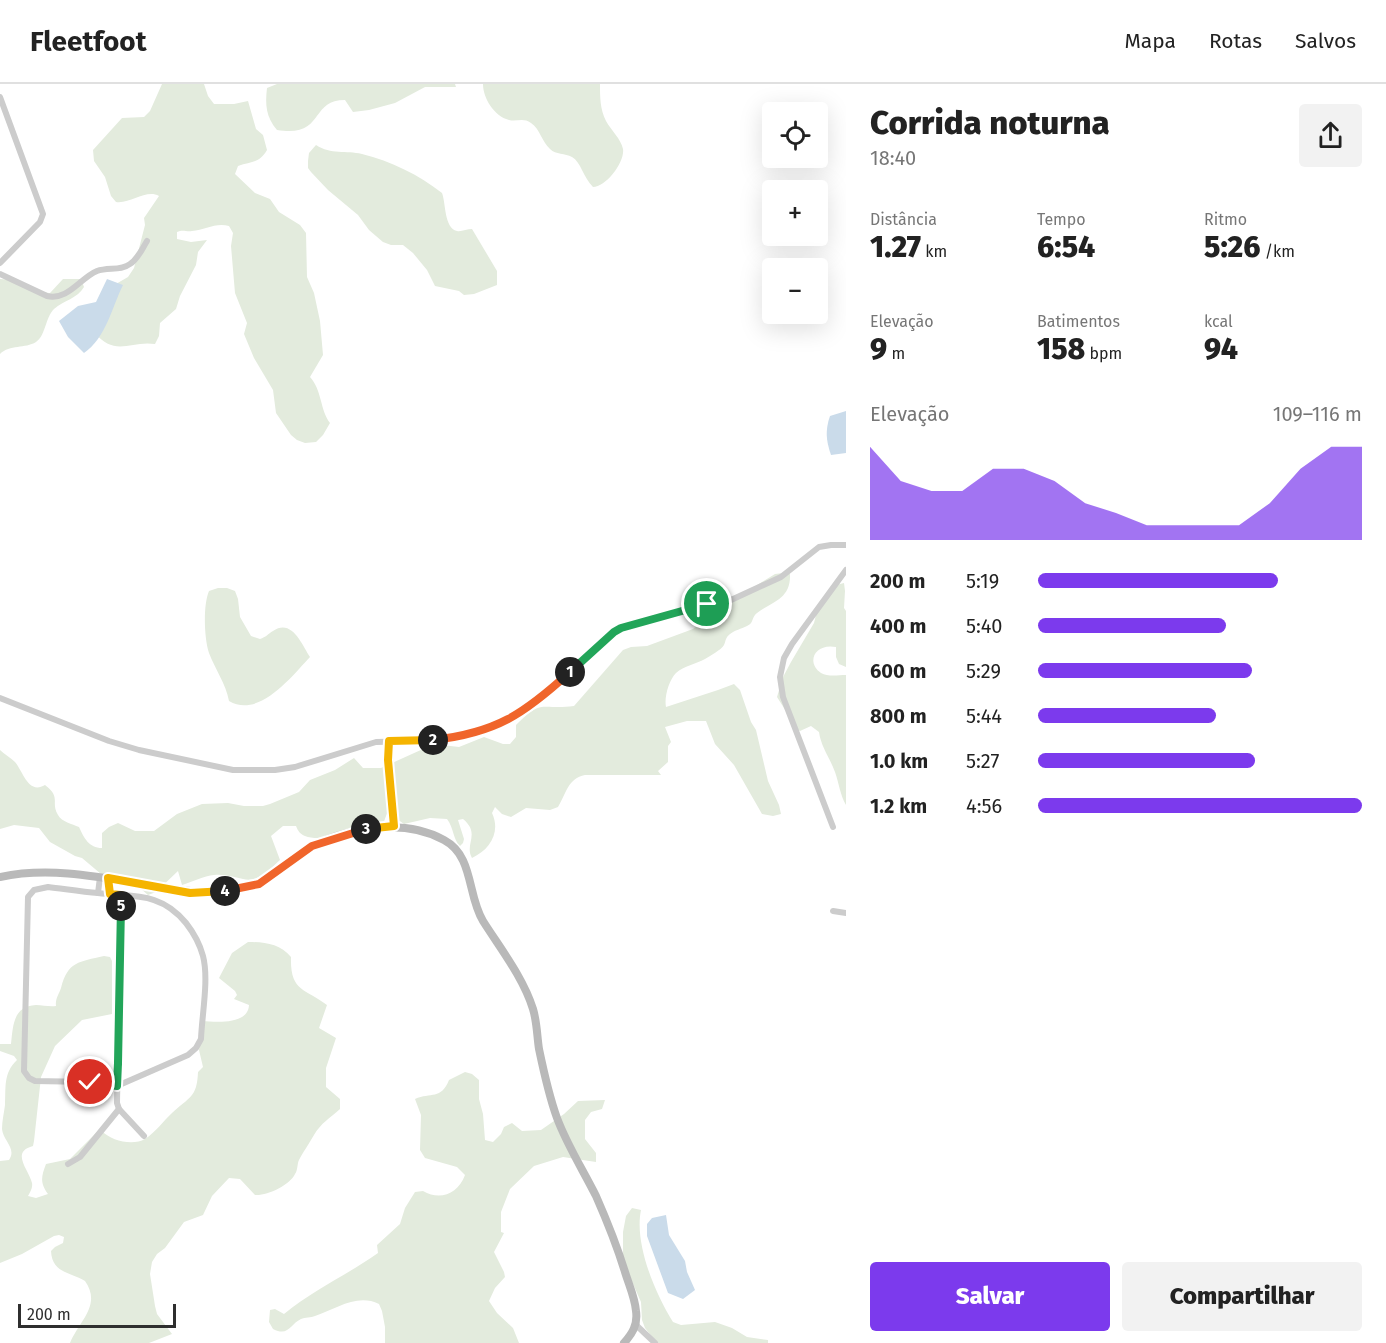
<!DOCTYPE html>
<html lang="pt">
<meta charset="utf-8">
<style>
body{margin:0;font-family:"Fira Sans",sans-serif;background:#f2f2f2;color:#222;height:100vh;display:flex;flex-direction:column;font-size:22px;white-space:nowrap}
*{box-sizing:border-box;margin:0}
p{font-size:20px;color:#767676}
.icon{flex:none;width:33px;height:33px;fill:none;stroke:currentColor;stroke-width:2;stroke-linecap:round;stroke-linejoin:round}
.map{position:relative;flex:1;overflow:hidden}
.sheet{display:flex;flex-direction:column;background:#fff;width:540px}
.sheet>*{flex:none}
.fabs{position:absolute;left:762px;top:18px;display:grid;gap:12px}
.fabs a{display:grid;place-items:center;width:66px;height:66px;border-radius:6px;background:#fff;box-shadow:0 6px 24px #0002;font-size:30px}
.scale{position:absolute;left:18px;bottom:15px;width:158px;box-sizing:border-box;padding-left:6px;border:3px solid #2f2f2f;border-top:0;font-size:16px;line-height:21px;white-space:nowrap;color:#2f2f2f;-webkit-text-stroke:4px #fff;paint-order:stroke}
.pin{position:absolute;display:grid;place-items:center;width:51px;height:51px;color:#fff;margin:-26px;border:3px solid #fff;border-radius:50%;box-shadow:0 2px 6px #0007}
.km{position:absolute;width:30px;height:30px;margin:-15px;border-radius:50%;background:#222;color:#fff;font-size:16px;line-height:30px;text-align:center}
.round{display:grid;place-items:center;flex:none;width:63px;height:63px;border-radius:6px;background:#f2f2f2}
.summary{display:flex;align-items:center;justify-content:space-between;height:102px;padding:0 24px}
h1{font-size:33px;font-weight:800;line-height:45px}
.figures{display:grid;grid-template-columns:repeat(3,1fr);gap:9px;height:102px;padding:6px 24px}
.figures div{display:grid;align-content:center}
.figures b{font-size:30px;font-weight:800}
.figures small{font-size:16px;font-weight:400}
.figures p{font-size:16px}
.chart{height:168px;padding:12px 24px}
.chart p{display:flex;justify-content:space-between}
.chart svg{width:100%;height:108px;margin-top:6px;fill:#7c3aed;opacity:.7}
.action{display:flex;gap:12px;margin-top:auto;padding:12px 24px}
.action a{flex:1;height:69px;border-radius:6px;background:#7c3aed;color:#fff;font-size:24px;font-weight:800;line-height:69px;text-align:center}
.action a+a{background:#f2f2f2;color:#222}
ul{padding:0 24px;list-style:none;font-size:20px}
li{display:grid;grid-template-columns:96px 72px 1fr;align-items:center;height:45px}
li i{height:15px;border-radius:8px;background:#7c3aed}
header{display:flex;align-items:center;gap:36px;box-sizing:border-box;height:84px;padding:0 30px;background:#fff;border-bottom:2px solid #e0e0e0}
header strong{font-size:28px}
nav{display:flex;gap:33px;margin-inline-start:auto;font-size:21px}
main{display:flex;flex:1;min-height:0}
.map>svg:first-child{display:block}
.green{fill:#e3ebdd}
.water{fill:#cadbea}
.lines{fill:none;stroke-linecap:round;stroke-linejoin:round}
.street{stroke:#ccc;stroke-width:6}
.secondary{stroke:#b9b9b9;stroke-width:8}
.split-1-casing{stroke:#fff;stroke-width:12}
.split-2-casing{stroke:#fff;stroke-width:12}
.split-3-casing{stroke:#fff;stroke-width:12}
.split-4-casing{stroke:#fff;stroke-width:12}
.split-5-casing{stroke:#fff;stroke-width:12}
.split-6-casing{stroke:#fff;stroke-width:12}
.split-7-casing{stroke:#fff;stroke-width:12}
.split-1{stroke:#22a559;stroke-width:8}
.split-2{stroke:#f0652b;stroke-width:8}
.split-3{stroke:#f5b400;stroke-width:8}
.split-4{stroke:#f0652b;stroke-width:8}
.split-5{stroke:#f5b400;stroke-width:8}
.split-6{stroke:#22a559;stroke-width:8}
.split-7{stroke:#22a559;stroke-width:8}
</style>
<header>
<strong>Fleetfoot</strong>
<nav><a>Mapa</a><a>Rotas</a><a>Salvos</a></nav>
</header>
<main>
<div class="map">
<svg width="846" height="1259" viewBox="0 0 846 1259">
<rect width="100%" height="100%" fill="#fff"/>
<!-- green -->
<g class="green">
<path d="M162 0H204L208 12 214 20H234L248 17 256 45 263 51 267 66C259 80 251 77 238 82L235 90 255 109 270 115 279 128 300 141 306 149 307 193 314 209 320 237 323 271 310 293C322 306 320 326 330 339L323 351 316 358 305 359 297 356 291 351 276 329 273 306 254 274 244 250 247 239 235 209 231 162 233 149 229 142C216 138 205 146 192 147 186 148 183 145 177 148V155L191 158 207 156 198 168 196 181 180 212 176 225 160 239 159 252 155 260C131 256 115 274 94 248L109 204 128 193 134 184 145 141 144 134 159 112C146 105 131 120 116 118L111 112 105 93 94 77 93 66 122 34 144 33 150 27Z"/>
<path d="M277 0H455L456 3H425L395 19 369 26 353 28 345 16C309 16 325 54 277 46 266 33 265 21 267 4Z"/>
<path d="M483 0H600C600 13 600 25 606 37 611 46 621 55 623 65 625 78 606 103 593 103 583 93 581 78 572 73 565 69 556 71 550 65 542 58 540 45 531 39 523 33 517 38 509 36 494 32 483 14 483 0Z"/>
<path d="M316 61C331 71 346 66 362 70 391 77 419 91 442 109 446 119 444 144 457 147 461 148 467 145 472 145L497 187V201L474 210 464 211 459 207 435 202 427 186 413 169 403 161H391L383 158 369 146 358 131 328 106 311 88 308 84V77L309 69Z"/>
<path d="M0 195C18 195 32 209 50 209L63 195H81L84 203C77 215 64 216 54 225 45 234 46 251 36 258 25 265 10 260 0 270Z"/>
<path d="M783 489 790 490C791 515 773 517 757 529 751 534 754 539 747 542 741 545 735 546 730 550 725 554 726 557 724 561 721 566 710 572 705 575 696 580 684 582 676 589 669 596 664 613 666 623L718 606 734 600 740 606 751 638 756 646 768 697 779 721 781 730 773 732 762 730 734 681 715 660 706 637H687L665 643 671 658 668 662V678L658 687 661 691H585C568 694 566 710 558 723L550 726 526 724 511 733 502 730 495 723 492 729C501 748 490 766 472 774 464 760 481 750 463 735L458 736 464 755 463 759 460 762C453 756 454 744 447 735L430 734 404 740 397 735 390 721 382 743C363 746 322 759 305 752 300 750 298 747 296 742H283L271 752 280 776C270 785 258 799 243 795 233 793 225 790 214 791 204 792 192 798 182 801L178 787 156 808 148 811 125 791 101 790 82 774 75 772 50 758 39 744 14 741 0 745V666C4 670 11 674 15 678 23 687 28 711 45 701 62 714 50 718 58 731 62 738 72 740 79 743 84 754 89 764 102 764V749L109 743 118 739 135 747H154L177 730 202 720 228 719 244 722H263L270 720 299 708 310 696 335 686 354 674 363 684H381L423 665 442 661 459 663 484 653 503 660H510L516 653V641C542 614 541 626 574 622L623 566 631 563 647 562 693 545 698 541 713 534 736 514 775 490Z"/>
<path d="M844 499 845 507 844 524 846 527V583L839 580 836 573V563C814 559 806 579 821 589 828 593 838 591 846 591V721C840 711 839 699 835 688 830 674 821 663 819 648L811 642 800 647 798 646 777 613 783 593 791 578 814 539 816 531 836 501Z"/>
<path d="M218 504H227L235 507 238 515 240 533 251 552 260 555C266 553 268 550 273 547 292 534 302 561 310 573 292 592 259 635 229 617 226 600 215 585 209 569 204 554 203 521 209 507Z"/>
<path d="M248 858C265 858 280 860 291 873 290 908 305 904 327 921L319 944 336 954 326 984V1003L340 1015V1025C330 1034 321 1039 314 1051 310 1058 302 1070 299 1076 297 1080 298 1086 295 1090 290 1101 267 1112 255 1111L240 1095 229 1094 212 1112 203 1131 184 1138 165 1164 157 1170 152 1178 150 1190 155 1222 157 1230 172 1250 149 1259H70C79 1237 102 1221 85 1197 70 1188 52 1189 51 1167L55 1163 63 1159 64 1153 59 1151 54 1152 22 1170 0 1179V1077L9 1076C17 1064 3 1057 2 1045 2 1037 4 1029 5 1021 6 1004 3 989 17 976L14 972 0 967V960H11C13 942 13 922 36 921 43 921 49 923 56 922 55 915 59 910 61 904 68 877 79 878 104 872L110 873 112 877V930L82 936 55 962 41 993 34 1057 33 1062C10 1068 29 1086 32 1099 33 1104 30 1108 28 1112L36 1114 48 1110C40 1099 41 1093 46 1080L70 1075 98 1047H102C111 1057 133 1062 145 1055 156 1048 163 1037 172 1029 189 1013 197 1014 198 988L203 983 199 966 202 937C217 938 248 941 249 921L234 915 237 911 235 907 219 894 232 869Z"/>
<path d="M465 988 472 990 479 996V1015L483 1030 485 1056 493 1058 501 1050 504 1043 512 1039 522 1047 541 1046 564 1030 578 1017 605 1016 602 1025 591 1028 585 1036V1055L596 1069V1078L563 1073 534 1082 510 1105 501 1128V1148L504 1149 494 1168 504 1188 505 1193 495 1204 489 1217 497 1229 513 1244 519 1259H385V1243L382 1227 379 1220C357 1209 336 1225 315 1232 311 1234 305 1233 301 1235 290 1240 289 1253 273 1245L269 1238 270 1226 275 1225 284 1230C313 1206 347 1191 378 1169L377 1161 400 1140 405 1124 415 1108 423 1107C440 1117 458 1110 465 1091L457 1083 425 1074 420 1066 421 1031 415 1015C431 1008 441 1016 449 996Z"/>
<path d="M632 1124 641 1126C634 1160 655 1209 673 1238L681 1241 715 1238 732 1244 747 1253 768 1256V1259H657L645 1244 642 1236 641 1218 623 1177V1148L626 1132Z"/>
</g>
<!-- water -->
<g class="water">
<path d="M107 195 123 201C112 223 106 254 84 269L68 253 59 237 78 222 96 218Z"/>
<path d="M846 327V369L831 371C826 356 825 347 830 332Z"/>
<path d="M666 1131 669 1151 685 1177 687 1188 695 1206 683 1215 668 1209 647 1152V1140L652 1134Z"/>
</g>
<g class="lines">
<!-- street -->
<g class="street">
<path d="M0 13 43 130 40 138 0 179"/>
<path d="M0 190 47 212C68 217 80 194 97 187 108 183 121 187 130 180 138 175 142 165 147 157"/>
<path d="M0 614 109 657 139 666 233 686H275L295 683 376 658 419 657 457 653 491 645 509 636 530 621 561 596 613 548 621 544 687 525 731 516 781 493 819 463 831 461H846"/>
<path d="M389 657 390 700 394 742"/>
<path d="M833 743 783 613 780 593 784 574 792 560 846 486"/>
<path d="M48 803C65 805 82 808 98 809 134 813 161 808 186 839 193 848 200 861 203 872 209 895 202 930 201 955L196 964 188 971 117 1002 90 998 35 997 29 994 24 987 28 813 34 806Z"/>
<path d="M98 809 100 793"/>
<path d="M121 811 117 1019 119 1025 144 1052"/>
<path d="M833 827 846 829"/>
<path d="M68 1080 80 1073 119 1025"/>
<path d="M636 1241 655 1259"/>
</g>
<!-- secondary -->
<path class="secondary" d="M0 793C47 783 95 792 142 800 181 806 207 813 248 803 267 799 278 784 294 773 334 745 400 732 444 756 474 772 467 811 483 837 500 864 523 893 533 925 537 938 537 952 539 965 544 989 549 1012 557 1034 567 1061 583 1086 596 1112 607 1137 617 1162 625 1188 629 1201 635 1214 636 1227 638 1241 632 1250 624 1259"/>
</g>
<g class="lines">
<!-- split-1 casing -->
<g class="split-1-casing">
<path id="split-1" d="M570 588 614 548 621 544 707 520"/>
</g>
<!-- split-2 casing -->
<g class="split-2-casing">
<path id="split-2" d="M433 656C496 649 524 630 570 588"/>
</g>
<!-- split-3 casing -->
<g class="split-3-casing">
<path id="split-3" d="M366 745 394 742 388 676 389 657 433 656"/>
</g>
<!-- split-4 casing -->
<g class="split-4-casing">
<path id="split-4" d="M225 807 259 800 312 762 366 745"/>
</g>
<!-- split-5 casing -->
<g class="split-5-casing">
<path id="split-5" d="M121 822V811L110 810 108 794 190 809 225 807"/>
</g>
<!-- split-6 casing -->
<g class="split-6-casing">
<path id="split-6" d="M118 979 121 822"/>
</g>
<!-- split-7 casing -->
<g class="split-7-casing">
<path id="split-7" d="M90 998 117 1002 118 979"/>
</g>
<!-- split-1 -->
<use href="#split-1" class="split-1"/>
<!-- split-2 -->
<use href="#split-2" class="split-2"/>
<!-- split-3 -->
<use href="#split-3" class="split-3"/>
<!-- split-4 -->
<use href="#split-4" class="split-4"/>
<!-- split-5 -->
<use href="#split-5" class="split-5"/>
<!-- split-6 -->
<use href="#split-6" class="split-6"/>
<!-- split-7 -->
<use href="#split-7" class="split-7"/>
</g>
</svg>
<div class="fabs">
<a><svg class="icon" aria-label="locate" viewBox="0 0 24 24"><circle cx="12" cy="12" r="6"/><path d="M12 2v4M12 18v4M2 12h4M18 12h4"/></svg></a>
<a>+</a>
<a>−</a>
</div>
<div class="scale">200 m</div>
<div class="pin" style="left:707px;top:520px;background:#1e9e55"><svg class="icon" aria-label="arrive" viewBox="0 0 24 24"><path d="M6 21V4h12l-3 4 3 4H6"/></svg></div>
<div class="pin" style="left:90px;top:998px;background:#d93025"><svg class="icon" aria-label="check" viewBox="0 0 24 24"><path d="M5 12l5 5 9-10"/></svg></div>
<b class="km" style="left:570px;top:588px">1</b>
<b class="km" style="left:433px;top:656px">2</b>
<b class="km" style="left:366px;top:745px">3</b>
<b class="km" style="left:225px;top:807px">4</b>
<b class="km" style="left:121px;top:822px">5</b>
</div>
<section class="sheet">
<div class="summary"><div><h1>Corrida noturna</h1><p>18:40</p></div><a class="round"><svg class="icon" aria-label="share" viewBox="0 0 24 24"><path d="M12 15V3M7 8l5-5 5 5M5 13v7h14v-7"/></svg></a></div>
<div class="figures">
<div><p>Distância</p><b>1.27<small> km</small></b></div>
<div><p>Tempo</p><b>6:54</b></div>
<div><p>Ritmo</p><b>5:26<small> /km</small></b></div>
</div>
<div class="figures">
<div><p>Elevação</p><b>9<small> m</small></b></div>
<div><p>Batimentos</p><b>158<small> bpm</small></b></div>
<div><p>kcal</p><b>94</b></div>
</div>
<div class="chart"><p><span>Elevação</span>109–116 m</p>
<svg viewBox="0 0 160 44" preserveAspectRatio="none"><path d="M0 44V6L10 20L20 24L30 24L40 15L50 15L60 20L70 29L80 33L90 38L100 38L110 38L120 38L130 29L140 15L150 6L160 6V44z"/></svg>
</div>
<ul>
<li><b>200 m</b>5:19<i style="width:74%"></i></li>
<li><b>400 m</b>5:40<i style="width:58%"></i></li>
<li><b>600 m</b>5:29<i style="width:66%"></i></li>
<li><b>800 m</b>5:44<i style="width:55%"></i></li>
<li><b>1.0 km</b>5:27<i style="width:67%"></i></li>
<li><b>1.2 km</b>4:56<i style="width:100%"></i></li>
</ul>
<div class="action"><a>Salvar</a><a>Compartilhar</a></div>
</section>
</main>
